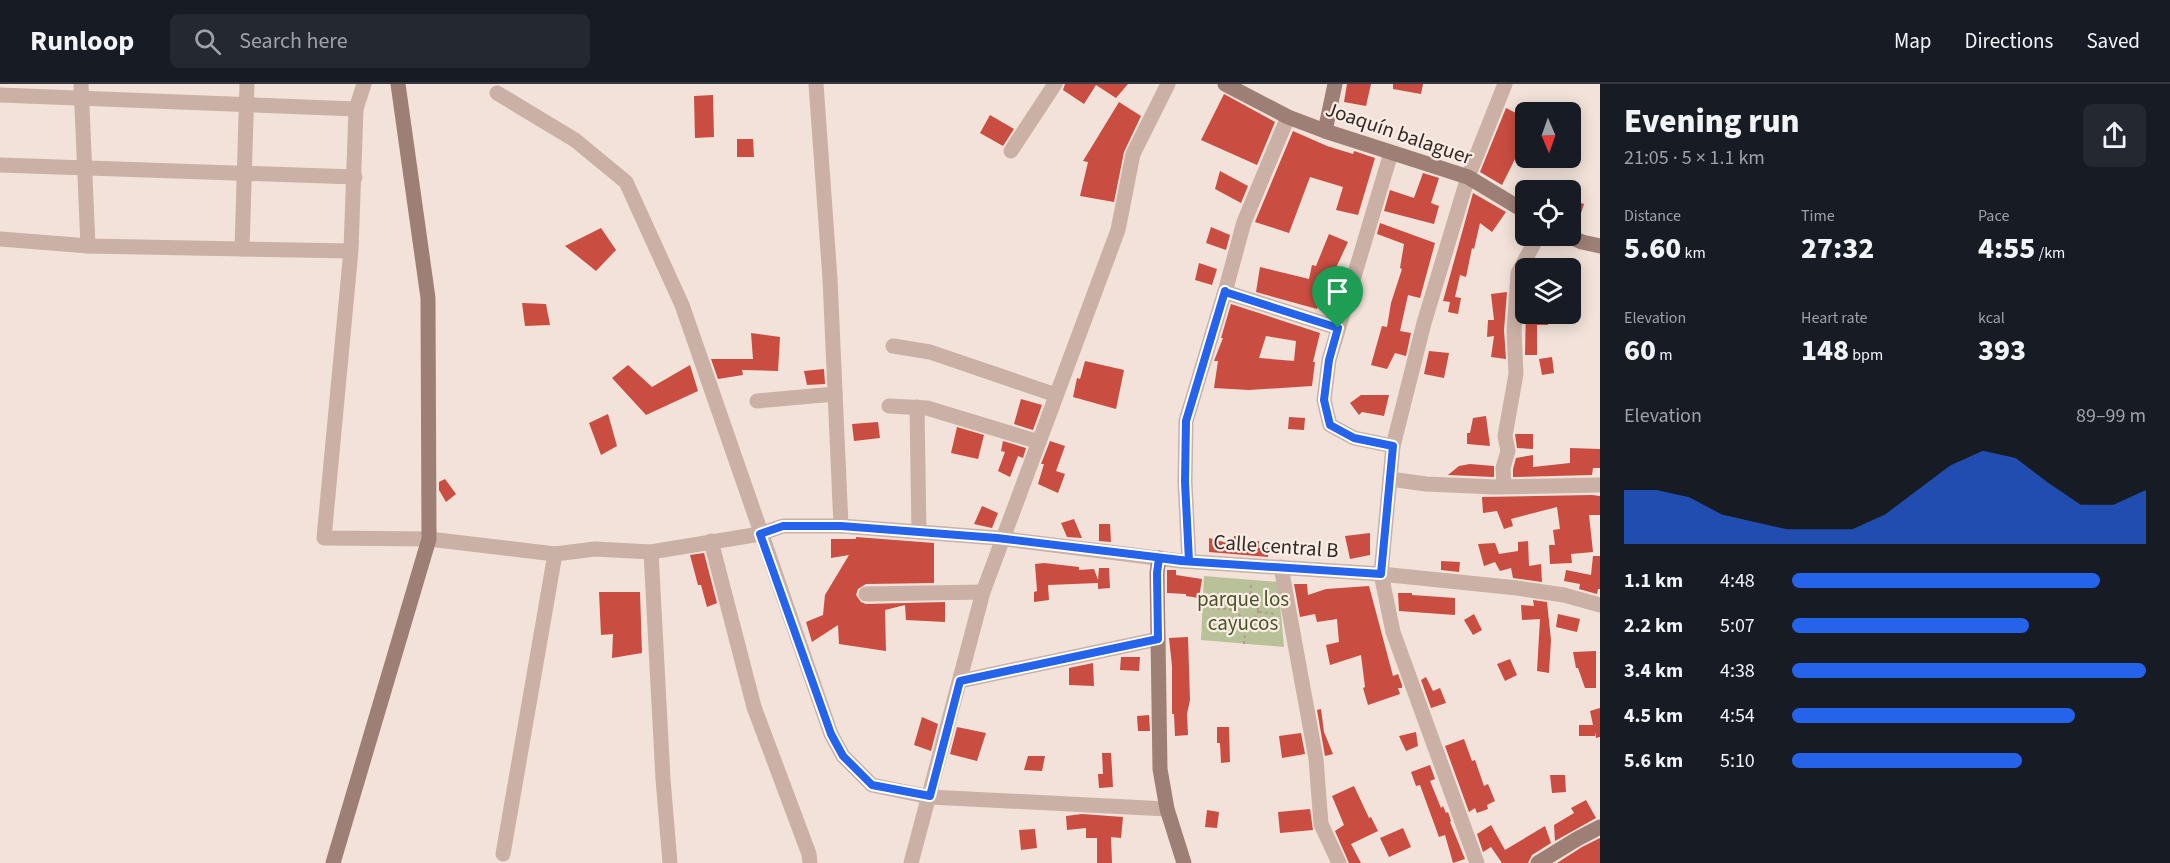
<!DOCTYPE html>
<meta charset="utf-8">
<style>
body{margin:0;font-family:"Source Sans 3",sans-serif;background:#242831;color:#f1f3f6;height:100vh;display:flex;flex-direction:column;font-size:22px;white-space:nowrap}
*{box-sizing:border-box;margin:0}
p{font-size:20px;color:#9ea1a6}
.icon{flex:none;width:33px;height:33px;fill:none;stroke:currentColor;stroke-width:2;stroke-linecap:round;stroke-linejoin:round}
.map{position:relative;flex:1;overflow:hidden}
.drawer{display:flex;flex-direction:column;background:#171b24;width:570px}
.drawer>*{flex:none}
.needle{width:39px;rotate:178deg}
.buttons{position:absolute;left:1515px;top:18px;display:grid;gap:12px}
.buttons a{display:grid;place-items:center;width:66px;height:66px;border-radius:9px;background:#171b24;box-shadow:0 3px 15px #0003;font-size:30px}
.pin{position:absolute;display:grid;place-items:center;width:51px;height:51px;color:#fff;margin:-62px -26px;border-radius:50% 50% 50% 0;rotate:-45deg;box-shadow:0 0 6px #0007}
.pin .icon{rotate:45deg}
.round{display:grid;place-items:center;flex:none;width:63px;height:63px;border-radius:9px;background:#242831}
.head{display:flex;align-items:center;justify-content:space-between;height:102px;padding:0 24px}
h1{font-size:33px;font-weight:800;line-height:45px}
.stats{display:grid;grid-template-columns:repeat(3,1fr);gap:9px;height:102px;padding:6px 24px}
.stats div{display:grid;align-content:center}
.stats b{font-size:30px;font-weight:800}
.stats small{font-size:16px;font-weight:400}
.stats p{font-size:16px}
.chart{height:168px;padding:12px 24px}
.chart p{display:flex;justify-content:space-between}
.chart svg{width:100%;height:108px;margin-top:6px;fill:#2563eb;opacity:.7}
ul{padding:0 24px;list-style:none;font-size:20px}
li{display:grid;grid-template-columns:96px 72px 1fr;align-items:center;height:45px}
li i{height:15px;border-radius:8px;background:#2563eb}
header{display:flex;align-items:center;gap:36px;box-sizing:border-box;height:84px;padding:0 30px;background:#171b24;border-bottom:2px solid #363941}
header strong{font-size:28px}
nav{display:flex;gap:33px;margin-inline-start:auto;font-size:21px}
.search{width:420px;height:54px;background:#242831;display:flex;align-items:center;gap:15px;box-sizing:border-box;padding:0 21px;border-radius:9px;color:#9ea1a6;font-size:22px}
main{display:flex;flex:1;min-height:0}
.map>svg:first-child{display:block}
.green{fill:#b9c199}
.building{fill:#c94d40;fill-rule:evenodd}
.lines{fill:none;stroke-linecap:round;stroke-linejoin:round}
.path{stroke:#b69a8f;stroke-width:2;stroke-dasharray:3 3;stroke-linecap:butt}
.street{stroke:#cab0a5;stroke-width:15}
.secondary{stroke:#9e7f76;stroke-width:15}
.route-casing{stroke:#fff;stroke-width:12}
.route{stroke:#2563eb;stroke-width:8}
.labels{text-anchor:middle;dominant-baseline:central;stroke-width:4.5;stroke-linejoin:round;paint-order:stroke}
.street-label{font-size:21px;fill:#352926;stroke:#f9ede5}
.park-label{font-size:21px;fill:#4b5429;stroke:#f9ede5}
</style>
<header>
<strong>Runloop</strong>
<div class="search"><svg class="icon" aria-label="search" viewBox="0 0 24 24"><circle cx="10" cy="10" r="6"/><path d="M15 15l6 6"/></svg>Search here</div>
<nav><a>Map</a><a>Directions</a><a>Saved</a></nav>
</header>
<main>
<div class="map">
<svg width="1600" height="779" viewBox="0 0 1600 779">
<rect width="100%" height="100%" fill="#f2e2d9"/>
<!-- green -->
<path class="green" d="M1204 492 1278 498 1284 563 1201 556Z"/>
<!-- building -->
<g class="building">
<path d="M1065 0H1128L1116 14 1096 1 1084 20 1063 6Z"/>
<path d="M1347 0H1371L1366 22 1344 18Z"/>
<path d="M1393 0H1423L1421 10 1393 5Z"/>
<path d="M1224 10 1275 38 1257 81 1201 56Z"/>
<path d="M713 11 714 53 695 54 694 12Z"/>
<path d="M1119 18 1141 32 1124 68 1114 118 1080 112 1088 78 1083 77Z"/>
<path d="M1506 24 1526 34V53L1502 101 1480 88Z"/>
<path d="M990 31 1014 45 1003 62 980 49Z"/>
<path d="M1293 47 1327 62 1353 70 1354 67 1375 74 1358 131 1336 126 1343 103 1310 93 1289 149 1255 138Z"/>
<path d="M737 55H753L754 73H737Z"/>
<path d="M1220 87 1248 102 1241 119 1215 105Z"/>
<path d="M1423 89 1439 94 1431 119 1439 122 1434 140 1384 127 1390 106 1414 114Z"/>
<path d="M1473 109 1506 128 1492 148 1480 139 1474 165 1472 164 1466 193 1460 191 1455 213 1461 214 1458 230 1448 228 1450 218 1443 217Z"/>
<path d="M1570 115 1584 120 1576 145 1570 143Z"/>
<path d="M1380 139 1435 159 1420 214 1408 211 1400 247 1411 249 1406 272 1395 269 1387 285 1371 281 1382 242 1387 243 1391 219 1402 185 1400 184 1404 160 1377 150Z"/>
<path d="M1211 143 1230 151 1226 166 1206 159Z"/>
<path d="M601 144 616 166 596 187 565 162Z"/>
<path d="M1329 150 1348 158 1334 188 1337 189 1331 203 1323 200 1317 225 1256 208 1260 183 1309 195 1312 181 1316 182Z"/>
<path d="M1199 179 1217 185 1212 201 1195 196Z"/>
<path d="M1507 208 1504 246 1506 275 1491 273 1494 252 1487 253 1488 236H1494L1491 210Z"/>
<path d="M522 219 546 220 550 241 525 242Z"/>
<path d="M1231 220 1320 249 1313 278H1315L1312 302 1249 306 1214 304 1218 277H1214L1223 254H1221ZM1266 252 1296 257 1294 277 1259 274Z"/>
<path d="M1526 222V230H1547L1548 241H1537V271H1525Z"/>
<path d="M751 249 780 253 778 287 742 286 743 291 718 295 711 275H753Z"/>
<path d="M1429 267 1449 269 1444 294 1424 290Z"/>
<path d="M1552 273 1554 289 1542 291 1539 275Z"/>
<path d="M1085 277 1124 286 1116 325 1073 313 1077 294 1080 295Z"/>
<path d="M628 281 652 303 690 281 698 307 646 331 612 294Z"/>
<path d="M824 285 825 300 807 301 804 287Z"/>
<path d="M1361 311H1389L1384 332 1362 328 1359 331 1350 319Z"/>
<path d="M1021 315 1042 321 1033 346 1014 340Z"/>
<path d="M608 330 617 362 601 371 589 339Z"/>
<path d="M1486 332 1490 362 1467 360V349H1470L1473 334Z"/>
<path d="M1289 333 1305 334 1304 346 1288 345Z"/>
<path d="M878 338 880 354 854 357 852 340Z"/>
<path d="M957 343 984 351 978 375 951 369Z"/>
<path d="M1515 350H1533V365L1517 364Z"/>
<path d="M1003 357 1026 364 1023 374 1018 372 1010 393 998 387 1005 368 1001 367Z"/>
<path d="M1050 357 1065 362 1056 387 1065 390 1058 409 1038 400 1044 380H1041Z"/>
<path d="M1570 364 1600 365V384H1593L1592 391 1513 393V385L1516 374 1533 371V383L1570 379Z"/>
<path d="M1470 380 1494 382V393L1448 391 1459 382Z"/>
<path d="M445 395 456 410 446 418 439 406V398Z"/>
<path d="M1592 411 1600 412V431H1589L1593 468 1571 470 1572 479 1550 480 1549 461H1555L1553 446 1560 445 1557 423 1511 435 1513 442 1504 445 1497 427 1483 429 1482 413Z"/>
<path d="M982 422 998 429 992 444 974 440Z"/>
<path d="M1074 435 1082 454 1067 453 1061 439Z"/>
<path d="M1099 440H1110L1111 458 1099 457Z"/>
<path d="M1370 449V471L1350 475 1345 452Z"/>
<path d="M1234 452H1246V457H1259V464H1268V473L1209 468V454L1234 461Z"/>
<path d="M856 453 934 459V499L866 500 858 505 856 511 861 518 866 520 945 518V538L906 536 905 521 885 526 886 567 839 560 838 541 812 558 806 538 823 531 825 511 849 471 831 474V455H856Z"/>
<path d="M1528 457 1529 482 1541 480 1542 498 1513 494 1511 484 1500 487 1495 478 1484 482 1478 460 1495 459 1499 470 1518 467V458Z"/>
<path d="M704 469 717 519 707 523 701 501H698L690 471Z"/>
<path d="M1593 472H1600V505H1598L1597 510 1579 505 1580 500 1564 497 1566 486 1591 491Z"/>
<path d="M1441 477 1460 478 1459 488 1441 486Z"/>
<path d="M1044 479 1079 483V486L1094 485 1098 496 1099 484H1109L1110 504 1098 505V499L1048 501 1049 516 1034 518V508L1037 507 1035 480Z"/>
<path d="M1167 486H1176V491L1202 495 1199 514 1186 512V510L1167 509Z"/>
<path d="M1294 500H1307L1308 511 1326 505 1369 502 1393 592 1398 590 1402 601V604H1398L1400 610 1368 621 1363 604 1365 603 1361 571 1330 581 1326 561 1339 558 1337 535 1317 538 1315 530 1300 533Z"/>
<path d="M599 508H640L642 569 612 574 613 550 601 551Z"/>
<path d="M1398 509H1412V511L1455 514V531L1399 527Z"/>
<path d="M1533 516 1547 518 1551 556 1549 589 1537 587 1540 535 1522 536 1521 521 1534 522Z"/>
<path d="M1474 530 1482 546 1473 551 1464 536Z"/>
<path d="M1558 530 1580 535 1577 548 1556 543Z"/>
<path d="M1188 553 1190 616 1187 630 1188 651 1175 652 1174 630H1172V582L1169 554Z"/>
<path d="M1596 567V604H1585L1578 584H1576L1573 568Z"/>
<path d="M1121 573H1140L1139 587 1120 586Z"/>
<path d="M1510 575 1517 591 1505 597 1497 580Z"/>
<path d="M1093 579 1094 602 1069 601V584Z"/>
<path d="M1426 593 1433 607 1440 604 1446 619 1431 624 1421 596Z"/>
<path d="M1600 624V653L1596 654 1595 648V652H1579V641H1593L1590 627Z"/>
<path d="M1321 625 1324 648 1333 670 1325 672 1317 626Z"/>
<path d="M1149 631 1150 647H1138L1137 632Z"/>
<path d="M922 633 938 640 931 667 914 661Z"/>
<path d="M957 643 986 649 977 677 950 670Z"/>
<path d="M1217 643H1229L1230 678 1221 679 1220 659H1217Z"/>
<path d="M1416 648 1418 662 1406 667 1399 652Z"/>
<path d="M1301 649 1305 670 1282 674 1279 652Z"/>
<path d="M1464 655 1472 677 1475 676 1484 702 1488 700 1495 717 1487 721 1488 725 1477 729 1475 724 1469 728 1445 662Z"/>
<path d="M1102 669H1111L1113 703 1099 704 1098 690H1103Z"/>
<path d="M1028 672H1045L1042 687 1024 686Z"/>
<path d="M1430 681 1435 695 1430 697 1441 724 1443 722 1446 729 1448 728 1451 737 1450 738 1465 775 1453 779 1445 751 1439 753 1420 701 1416 702 1411 688Z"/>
<path d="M1550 691H1565L1566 708 1552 709Z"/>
<path d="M1354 702 1369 734 1371 733 1378 747 1351 760 1361 779H1349L1335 747 1344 741 1332 712Z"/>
<path d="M1586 716 1596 734 1555 757 1554 741 1574 729 1571 724Z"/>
<path d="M1310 725 1313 746 1280 749 1278 728Z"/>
<path d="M1207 726 1219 728 1217 744 1205 743Z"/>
<path d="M1082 730 1123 733 1121 754 1111 753 1112 779H1097V754H1086V744L1067 746 1066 732Z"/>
<path d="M1491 741 1505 766 1545 742 1551 759 1532 771 1528 779H1502L1491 763 1483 768 1477 750Z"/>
<path d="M1403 744 1411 763 1389 773 1380 754Z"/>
<path d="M1035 745 1037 764 1021 766 1019 746Z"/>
<path d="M1600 754V779H1557L1582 763Z"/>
</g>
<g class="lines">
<!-- path -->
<g class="path">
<circle cx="1248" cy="526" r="10"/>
<path d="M1250 516 1251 500"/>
<path d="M1211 524 1238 526"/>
<path d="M1259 528 1277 530"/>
<path d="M1244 560 1246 538"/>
</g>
<!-- street -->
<g class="street">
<path d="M81 0 88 162 350 167"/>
<path d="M364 0 356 25 351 166 324 454 429 455 555 470 595 465 651 468 760 450 783 442H841L997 454 1181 477 1381 490 1517 504 1564 511 1600 521"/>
<path d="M816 0 830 195 841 442"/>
<path d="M497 9 575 56 626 98 682 221 831 650 843 672 872 701 930 713 1167 725"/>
<path d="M0 11 356 25"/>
<path d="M1288 33 1244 138 1225 208 1338 244"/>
<path d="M1011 67 1055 0"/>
<path d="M1391 69 1329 276 1324 316 1330 341 1354 354 1393 362"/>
<path d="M0 81 355 93"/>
<path d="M0 155 89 162"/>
<path d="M242 165 247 0"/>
<path d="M893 262 930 268 1056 311"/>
<path d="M757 317 835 310"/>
<path d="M889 322 927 324 1039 358"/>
<path d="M917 323 919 448"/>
<path d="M1390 395 1426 400 1495 403 1600 401"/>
<path d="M1504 402 1503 384 1508 367 1505 352 1516 290 1514 247 1518 189 1538 152"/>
<path d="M711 457 754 623 809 770 810 779"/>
<path d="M651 468 663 695 670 779"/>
<path d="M1189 477 1185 398 1186 337 1225 207"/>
<path d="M1281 483 1316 675 1321 740 1339 779"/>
<path d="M866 510 983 508"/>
<path d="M960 597 1158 555"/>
<path d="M503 770 555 470"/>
<path d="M911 779 983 508 1118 146 1133 70 1168 0"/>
<path d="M1477 779 1393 548 1381 490 1393 362 1424 239 1468 93 1505 0"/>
</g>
<!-- secondary -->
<g class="secondary">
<path d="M1225 0 1288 33 1325 47 1468 93 1526 128"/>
<path d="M1325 47 1335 0"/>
<path d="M1568 152 1582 158 1600 162"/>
<path d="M1159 474 1157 489 1160 685 1167 725 1184 779"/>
<path d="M333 779 429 455 428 214 398 0"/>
<path d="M1538 779 1577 755 1600 743"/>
</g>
</g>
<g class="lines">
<!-- route casing -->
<g class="route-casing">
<path id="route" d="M1338 244 1225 208V207L1186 337 1185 398 1189 477 997 454 841 442H783L760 450 831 650 843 672 872 701 930 712 960 597 1158 555 1157 489 1159 474 1181 477 1381 490 1393 362 1354 354 1330 341 1324 316 1329 276 1338 244"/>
</g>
<!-- route -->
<use href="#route" class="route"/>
</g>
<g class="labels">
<!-- street labels -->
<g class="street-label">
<text transform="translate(1399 49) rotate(19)">Joaquín balaguer</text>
<text transform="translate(1276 462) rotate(4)">Calle central B</text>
</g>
<!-- park labels -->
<g class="park-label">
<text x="1243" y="515">parque los<tspan x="1243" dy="24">cayucos</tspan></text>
</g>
</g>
</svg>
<div class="buttons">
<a><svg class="needle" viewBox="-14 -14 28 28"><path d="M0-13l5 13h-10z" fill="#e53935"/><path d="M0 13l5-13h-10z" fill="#9ea1a6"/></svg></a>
<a><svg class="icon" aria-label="locate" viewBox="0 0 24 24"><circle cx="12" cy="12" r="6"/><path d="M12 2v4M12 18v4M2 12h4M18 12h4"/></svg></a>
<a><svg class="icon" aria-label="layers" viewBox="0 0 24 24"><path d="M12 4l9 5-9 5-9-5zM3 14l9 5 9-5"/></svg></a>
</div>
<div class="pin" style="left:1338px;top:244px;background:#1e9e55"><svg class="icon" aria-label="arrive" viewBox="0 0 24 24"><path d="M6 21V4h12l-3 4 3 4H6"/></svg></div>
</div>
<section class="drawer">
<div class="head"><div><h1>Evening run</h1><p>21:05 · 5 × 1.1 km</p></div><a class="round"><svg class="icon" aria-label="share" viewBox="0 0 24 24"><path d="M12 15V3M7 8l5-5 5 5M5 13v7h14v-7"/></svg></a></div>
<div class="stats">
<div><p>Distance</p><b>5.60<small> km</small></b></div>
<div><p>Time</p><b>27:32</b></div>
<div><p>Pace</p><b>4:55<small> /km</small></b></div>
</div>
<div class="stats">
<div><p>Elevation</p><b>60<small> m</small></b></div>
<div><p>Heart rate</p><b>148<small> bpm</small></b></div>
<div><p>kcal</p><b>393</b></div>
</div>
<div class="chart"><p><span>Elevation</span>89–99 m</p>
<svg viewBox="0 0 160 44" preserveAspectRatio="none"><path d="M0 44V22L10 22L20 25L30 32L40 35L50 38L60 38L70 38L80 32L90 22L100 12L110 6L120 9L130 19L140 28L150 28L160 22V44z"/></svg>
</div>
<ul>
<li><b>1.1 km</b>4:48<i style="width:87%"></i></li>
<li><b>2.2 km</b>5:07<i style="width:67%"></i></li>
<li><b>3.4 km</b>4:38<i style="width:100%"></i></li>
<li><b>4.5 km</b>4:54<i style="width:80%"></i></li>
<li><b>5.6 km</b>5:10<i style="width:65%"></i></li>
</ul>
</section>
</main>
